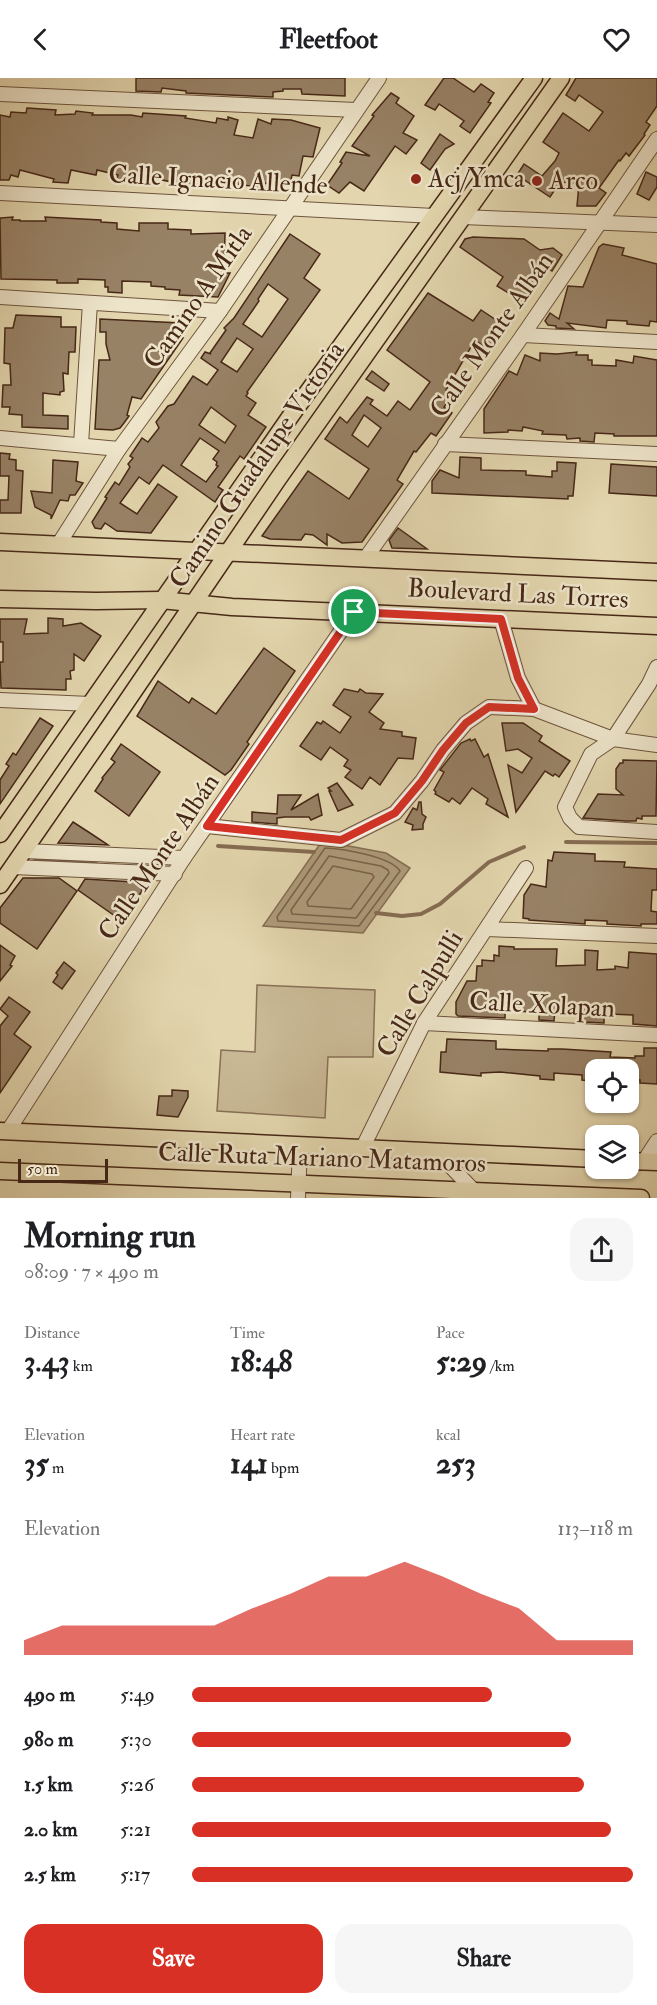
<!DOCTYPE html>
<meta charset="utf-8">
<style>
body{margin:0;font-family:"IM FELL Double Pica",serif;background:#f6f6f6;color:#202124;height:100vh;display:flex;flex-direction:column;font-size:22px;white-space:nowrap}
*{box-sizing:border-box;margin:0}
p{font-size:20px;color:#757577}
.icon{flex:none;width:33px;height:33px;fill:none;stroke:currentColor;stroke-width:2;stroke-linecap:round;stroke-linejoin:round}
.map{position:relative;height:1120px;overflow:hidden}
.drawer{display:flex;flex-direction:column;background:#fff;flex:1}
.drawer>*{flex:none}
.buttons{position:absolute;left:585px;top:981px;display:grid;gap:12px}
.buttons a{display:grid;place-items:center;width:54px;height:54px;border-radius:12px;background:#fff;box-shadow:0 2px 4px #0004;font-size:30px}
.scale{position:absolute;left:18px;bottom:15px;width:90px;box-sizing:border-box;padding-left:6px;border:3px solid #472817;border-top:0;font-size:16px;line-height:21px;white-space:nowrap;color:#472817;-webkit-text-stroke:4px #ede4ca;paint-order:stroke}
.pin{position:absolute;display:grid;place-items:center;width:51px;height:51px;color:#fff;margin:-26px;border:3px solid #fff;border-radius:50%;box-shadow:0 2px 6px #0007}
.round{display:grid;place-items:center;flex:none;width:63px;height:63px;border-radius:18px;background:#f6f6f6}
.overview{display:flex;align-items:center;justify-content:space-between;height:102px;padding:0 24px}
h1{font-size:33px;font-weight:700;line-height:45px}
.metrics{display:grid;grid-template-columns:repeat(3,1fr);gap:9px;height:102px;padding:6px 24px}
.metrics div{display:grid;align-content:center}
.metrics b{font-size:30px;font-weight:700}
.metrics small{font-size:16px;font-weight:400}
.metrics p{font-size:16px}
.chart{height:168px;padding:12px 24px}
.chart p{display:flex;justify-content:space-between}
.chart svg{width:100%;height:108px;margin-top:6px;fill:#d93025;opacity:.7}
.primary-button{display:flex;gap:12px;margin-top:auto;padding:12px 24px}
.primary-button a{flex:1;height:69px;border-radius:18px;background:#d93025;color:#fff;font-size:24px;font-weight:700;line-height:69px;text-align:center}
.primary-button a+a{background:#f6f6f6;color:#202124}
ul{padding:0 24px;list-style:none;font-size:20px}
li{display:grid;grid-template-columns:96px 72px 1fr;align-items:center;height:45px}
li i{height:15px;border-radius:8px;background:#d93025}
header{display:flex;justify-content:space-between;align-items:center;height:78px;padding:0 24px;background:#fff;font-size:27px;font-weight:700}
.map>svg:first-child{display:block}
.green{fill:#c8b894;stroke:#887056;stroke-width:1.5}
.water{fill:#ae9b7b;stroke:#856d53;stroke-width:1.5}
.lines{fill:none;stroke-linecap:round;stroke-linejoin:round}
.shore{stroke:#7a6249;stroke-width:1.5}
.stream{stroke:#856d53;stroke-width:4}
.building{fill:#988266;stroke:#472817;stroke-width:1.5;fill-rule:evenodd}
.minor-casing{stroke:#6e543d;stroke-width:16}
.major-casing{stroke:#472817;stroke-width:19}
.minor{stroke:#ede4ca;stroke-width:14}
.major{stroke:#e3d6ae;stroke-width:16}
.route-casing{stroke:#fff;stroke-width:12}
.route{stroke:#d93025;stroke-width:8}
.poi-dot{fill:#8f2418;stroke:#ede4ca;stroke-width:2}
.labels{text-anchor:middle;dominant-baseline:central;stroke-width:5;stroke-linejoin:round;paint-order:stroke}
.poi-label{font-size:26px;fill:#472817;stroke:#ede4ca;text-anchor:start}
.street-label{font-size:26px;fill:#472817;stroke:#ede4ca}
</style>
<header><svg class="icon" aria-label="back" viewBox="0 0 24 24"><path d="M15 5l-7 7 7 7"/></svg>Fleetfoot<svg class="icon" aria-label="heart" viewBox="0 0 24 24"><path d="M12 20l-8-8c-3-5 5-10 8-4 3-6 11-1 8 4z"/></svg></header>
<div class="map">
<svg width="657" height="1120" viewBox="0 0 657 1120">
<rect width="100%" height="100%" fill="#e3d6ae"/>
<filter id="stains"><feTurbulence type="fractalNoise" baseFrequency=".00333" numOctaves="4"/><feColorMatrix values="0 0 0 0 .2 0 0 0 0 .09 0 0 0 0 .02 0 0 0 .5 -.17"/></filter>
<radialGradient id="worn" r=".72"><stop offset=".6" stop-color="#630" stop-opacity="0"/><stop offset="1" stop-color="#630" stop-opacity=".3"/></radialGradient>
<!-- green -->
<path class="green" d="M257 907 375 912 373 979H328L325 1040 217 1033 221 972 255 974Z"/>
<!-- water -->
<path class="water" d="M322 763 386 775 410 790 363 855 263 848Z"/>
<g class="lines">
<!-- shore -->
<g class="shore">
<path d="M325 770C343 771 390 778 400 793L359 848 278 843 277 839Z"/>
<path d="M329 778 381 788 388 792 389 795 356 840 292 836 291 832Z"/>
<path d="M333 788 372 796 374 799 351 831 308 828 307 824Z"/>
</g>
<!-- stream -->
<g class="stream">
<path d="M566 764 657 765"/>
<path d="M218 768 314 774"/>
<path d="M35 782 96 786"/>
<path d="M376 835 402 838 421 836 440 826 489 784 524 769"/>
</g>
</g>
<!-- building -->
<g class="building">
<path d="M136 0H345V18L302 16 301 11H283V13L273 14V19L186 15V13L162 10 161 14 136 13Z"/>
<path d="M444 0H453L474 14 481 6 494 15 488 24 491 25 470 55 460 48 464 43 439 26 435 32 425 27Z"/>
<path d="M576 0H657V28L646 44 650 47 644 56 645 57 629 78 626 75 620 83 619 82 599 110 606 115 596 128H577L579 106 560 104 550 119 517 97 524 86 542 98 555 83 559 75 543 64 563 35 589 53 603 34 579 17 575 23 566 17Z"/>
<path d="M391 15 399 20 396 25 414 38 403 55 417 62 406 76 395 68 364 113 350 104 339 115 327 107 342 85 340 84 346 74 370 78 352 68 374 38 372 37Z"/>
<path d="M27 30 56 32 55 37 75 36 76 33 93 35 92 37H131L142 39 143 35 186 38 185 40 216 45 217 40 228 42V39L238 42 234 57 253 60 258 41 271 46 272 41 291 42 320 50 313 79 303 78 299 98 292 97 290 106 270 103V106L265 105 264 110 236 106V107L203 100 201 110 128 95 126 104 116 102 118 97 97 92 96 97 71 92 68 105 53 104 54 101 20 92 18 99 11 97 9 102H0V37L10 39 11 34 26 35Z"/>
<path d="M440 56 454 66 445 71 430 92 421 85Z"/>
<path d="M646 94 657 99V109L649 122 637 116Z"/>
<path d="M13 139 12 142H20V143H46L45 139 101 142V144L117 145V151L139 153V145H168V151L191 152V156L225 155 224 195H230L218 219 179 217 180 212 165 211V209L151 208V204L122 203V215L108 214V209H105V202L78 201V205H57V202L1 201 0 140Z"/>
<path d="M290 156 320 176 304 200 320 212 247 314 248 315 246 318 256 325 248 337 266 349 257 362 244 381 240 378 218 409 223 412 215 424 163 387 149 406 139 399 120 425 137 436 158 406 177 419 151 455 117 453 105 445 101 451 95 450 92 444 107 420 105 419 115 404 119 407 130 389 128 386 133 380 130 378 142 360 148 364 159 350 156 344 168 328 174 326 193 298 207 307 218 292 201 280 205 274 211 276 210 275 226 252 224 250 234 240ZM268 206 288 221 262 259 243 246 259 223 258 221ZM237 260 253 271 237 294 221 284ZM211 329 236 348 225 365 199 347ZM200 360 219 373 213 381 217 384 216 387 218 388 206 404 181 387Z"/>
<path d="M473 159 524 161 540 172 553 170 562 177 552 193 542 187 522 223 497 208 503 199 460 169 465 161Z"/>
<path d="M603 166 624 170 622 177 657 186V244L650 243 649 248 627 246V243L607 242 606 250 567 245 574 251 556 250V248L548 247 545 243 550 235 559 241 568 208 583 209 599 169Z"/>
<path d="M428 215 473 243 481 232 505 248 489 272 475 262 446 312 452 318 444 329 452 335 436 358 431 355 416 374 414 373 397 402 403 406 362 464 342 465 327 456V467L313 457 305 456 301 462 270 461 262 458 308 393 349 421 369 391 325 361 340 339 347 345 367 319 373 322 370 326 387 338 398 323 410 332 430 304 387 272ZM364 337 381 350 368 369 352 357Z"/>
<path d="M16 237 61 239V249H76L75 274H69L68 296 63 295 64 313 60 314V317L43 315V337L68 338V351L22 349V337L9 336 10 329H2L3 307H11L10 286 4 285 5 250H13Z"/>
<path d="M100 241 181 245 178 259 183 260 141 321 132 319 127 337 129 338 124 345 120 350 113 352 95 351 99 282H110L106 266V254H100Z"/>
<path d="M577 274 576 277H588V282H592V287L616 288V282L633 285 634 278 657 282V358H614V356L595 355 594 364 580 363V360L567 361 566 357 542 356 543 353 523 349 522 353 508 352V354L484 355V331L509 293 517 297 525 277 540 283V275L557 276Z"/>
<path d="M372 293 389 306 384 313 366 301Z"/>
<path d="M0 375 10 376 9 381 16 382V392L23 393 21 435H0V422H8L9 398H0Z"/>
<path d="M460 379 481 380V392L526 393V397L552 399V393H557V384L576 385 573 418H568V421L432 415V403L440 392 459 400Z"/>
<path d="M53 382 78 384 76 403 83 405 75 417H70L68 423 60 422 51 441V437L35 429 31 413 52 415Z"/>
<path d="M611 386 657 389V418L609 415Z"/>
<path d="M398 450 427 471 392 470 389 462Z"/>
<path d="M48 540 63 541V548L81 545 101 558 84 583 74 576V592L70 593 71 601H66V612L1 610 0 584H3V564H0V541H27L24 556 48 555Z"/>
<path d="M264 570 295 593 247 664 249 666 231 692 225 697 137 638 158 603 189 625 192 620 216 636Z"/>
<path d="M344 611 358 614 360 611 366 615 383 616 369 634 384 645 380 651 402 654V658L416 660 413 681 398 680 380 707 370 699 362 711 345 699 351 692 344 688 348 682 330 669 321 682 300 668 317 644 321 646 323 643 340 655 351 639 333 627Z"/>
<path d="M40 640 53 648 0 726V702L9 688 6 686 13 675 16 677Z"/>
<path d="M502 645H523L542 658 539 663 570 683 559 699 555 696 553 698 545 693 516 734 508 687 522 695 532 680 518 671 506 673Z"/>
<path d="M470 661 471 663 475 661 484 679 488 676 508 739 486 726 488 721 472 710 460 726 452 720 449 724 435 716 436 714 434 712 444 694 440 692 461 665Z"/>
<path d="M121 666 160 694 129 738 95 713 103 701 102 700 115 684 111 681Z"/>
<path d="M623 682 657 683 656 738H642V741L637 740 636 743H626L583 740 598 716 623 717 616 711V691L620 685H623Z"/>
<path d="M337 705 353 727 338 733 329 713H331L328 710Z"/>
<path d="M318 716 322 737 311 742 309 739H285L277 740V746L252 744V734L277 736 278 717H301L291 732Z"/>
<path d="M419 724H421L422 736 426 739 423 746V751L412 752 413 747 405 744 413 730 417 732Z"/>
<path d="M73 744 90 755 108 767 58 765Z"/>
<path d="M554 774 595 776V783L625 784 624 789 657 791V812H652L651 833 657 834V846H641V848L607 846V843L585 842V846L529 842V841L523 840 524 817 531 806 546 809 548 782 552 783Z"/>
<path d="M23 800H59L77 813 37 871 0 845V830Z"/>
<path d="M85 801 134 804 141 809 142 813 122 843 78 812Z"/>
<path d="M0 867 15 878 10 887 12 888 0 903Z"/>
<path d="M499 868 514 869V871H557L556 888 585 887V872L598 873 597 892 615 891V888L628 890 629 874 657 876V948L633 946V937L609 936 604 937V945L583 944V933L555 932 554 943 539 942V934L505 933V940L458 938 456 936V924L467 903H476L477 888H482V882L494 883V877L499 878Z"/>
<path d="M64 884 75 893 62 911 53 904 58 897 56 895Z"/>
<path d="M9 919 30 934 14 956 31 969 0 1015V948L8 938 0 931Z"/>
<path d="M447 961 496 963V971L548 973V971H562L611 974 610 979 635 980V978H644V970H657V1006L640 1005V1002L628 1001V992H596V997L592 996 591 1003 582 1002V997L554 995V1002L540 1001V998L500 994 481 995V998L440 994 441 974H446Z"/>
<path d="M172 1012 188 1013V1019L178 1039 157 1037 159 1018H172Z"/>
</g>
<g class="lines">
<!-- minor casing -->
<g class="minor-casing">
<g id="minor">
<path d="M0 16 356 32"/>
<path d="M0 115 434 138"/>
<path d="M463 139 657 147"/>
<path d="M0 219 220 233"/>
<path d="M523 257 657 264"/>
<path d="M0 360 119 371"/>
<path d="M81 366 90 225"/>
<path d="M445 366 657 376"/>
<path d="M58 467 119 371 220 233 379 0"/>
<path d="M365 481 523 257 657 61"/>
<path d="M501 541 518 600 534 631"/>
<path d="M657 589 649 606 613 661 591 676 565 729 570 740 579 749 657 754"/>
<path d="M0 622 90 626"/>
<path d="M207 748 341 762 395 735 422 703 443 672 466 645 489 629 534 631 613 661 657 667"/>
<path d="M24 773 184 780"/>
<path d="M13 789 175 796"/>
<path d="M487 851 657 858"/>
<path d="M424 945 657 957"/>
<path d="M8 1053 184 780 354 534"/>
<path d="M362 1071 424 945 526 790"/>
<path d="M437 1074 478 1117"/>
<path d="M644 1083 657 1063"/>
<path d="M298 1120 300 1068"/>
</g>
</g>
<!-- major casing -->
<g class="major-casing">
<g id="major">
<path d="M0 464 657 494"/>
<path d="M0 521 96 523 161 522 232 529 657 548"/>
<path d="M0 756 292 336 534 0"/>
<path d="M0 807 110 648 278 401 561 0"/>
<path d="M0 1053 596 1081"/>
<path d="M628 1083 657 1084"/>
<path d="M0 1093 641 1120"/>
</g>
</g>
<!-- minor -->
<use href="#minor" class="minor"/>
<!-- major -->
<use href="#major" class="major"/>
</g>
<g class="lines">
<!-- route casing -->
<g class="route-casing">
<path id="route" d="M354 534 501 541 518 600 534 631 489 629 466 645 443 672 422 703 395 735 341 762 207 748Z"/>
</g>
<!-- route -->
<use href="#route" class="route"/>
</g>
<!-- markers -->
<g class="poi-dot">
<circle cx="416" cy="101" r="6"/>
<circle cx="537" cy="103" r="6"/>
</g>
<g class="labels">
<!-- poi labels -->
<g class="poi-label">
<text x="428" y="101">Acj/Ymca</text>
<text x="549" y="103">Arco</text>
</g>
<!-- street labels -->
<g class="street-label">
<text transform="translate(218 102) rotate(3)">Calle Ignacio Allende</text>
<text transform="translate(198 219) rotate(-55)">Camino A Mitla</text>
<text transform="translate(492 257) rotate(-55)">Calle Monte Albán</text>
<text transform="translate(257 387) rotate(-56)">Camino Guadalupe Victoria</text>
<text transform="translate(518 516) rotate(3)">Boulevard Las Torres</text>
<text transform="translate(159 779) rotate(-56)">Calle Monte Albán</text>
<text transform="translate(420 916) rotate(-59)">Calle Calpulli</text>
<text transform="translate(542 927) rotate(3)">Calle Xolapan</text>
<text transform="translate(322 1080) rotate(2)">Calle Ruta Mariano Matamoros</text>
</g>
</g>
<rect width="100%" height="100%" filter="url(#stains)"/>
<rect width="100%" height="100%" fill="url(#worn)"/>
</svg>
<div class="buttons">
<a><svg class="icon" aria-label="locate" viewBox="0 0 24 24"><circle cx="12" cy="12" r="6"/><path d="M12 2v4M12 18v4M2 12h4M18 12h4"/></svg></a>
<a><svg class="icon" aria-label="layers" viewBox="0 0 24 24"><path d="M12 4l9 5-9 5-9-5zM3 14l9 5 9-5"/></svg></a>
</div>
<div class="scale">50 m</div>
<div class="pin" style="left:354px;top:534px;background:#1e9e55"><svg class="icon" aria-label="arrive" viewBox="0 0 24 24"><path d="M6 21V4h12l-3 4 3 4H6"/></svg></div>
</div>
<section class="drawer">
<div class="overview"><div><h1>Morning run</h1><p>08:09 · 7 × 490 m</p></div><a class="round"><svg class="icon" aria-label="share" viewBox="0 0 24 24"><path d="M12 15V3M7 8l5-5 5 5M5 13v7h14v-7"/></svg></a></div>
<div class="metrics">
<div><p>Distance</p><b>3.43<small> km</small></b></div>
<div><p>Time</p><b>18:48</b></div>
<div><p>Pace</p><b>5:29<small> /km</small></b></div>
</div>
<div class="metrics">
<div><p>Elevation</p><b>35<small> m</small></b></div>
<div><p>Heart rate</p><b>141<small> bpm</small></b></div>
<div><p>kcal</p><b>253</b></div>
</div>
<div class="chart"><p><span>Elevation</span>113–118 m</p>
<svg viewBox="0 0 160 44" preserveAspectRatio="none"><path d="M0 44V38L10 32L20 32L30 32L40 32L50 32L60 25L70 19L80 12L90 12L100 6L110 12L120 19L130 25L140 38L150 38L160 38V44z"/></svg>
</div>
<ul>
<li><b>490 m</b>5:49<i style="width:68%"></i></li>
<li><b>980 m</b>5:30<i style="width:86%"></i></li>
<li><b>1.5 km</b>5:26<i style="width:89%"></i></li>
<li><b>2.0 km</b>5:21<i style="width:95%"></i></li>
<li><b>2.5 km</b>5:17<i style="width:100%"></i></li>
</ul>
<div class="primary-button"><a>Save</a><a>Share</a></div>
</section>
